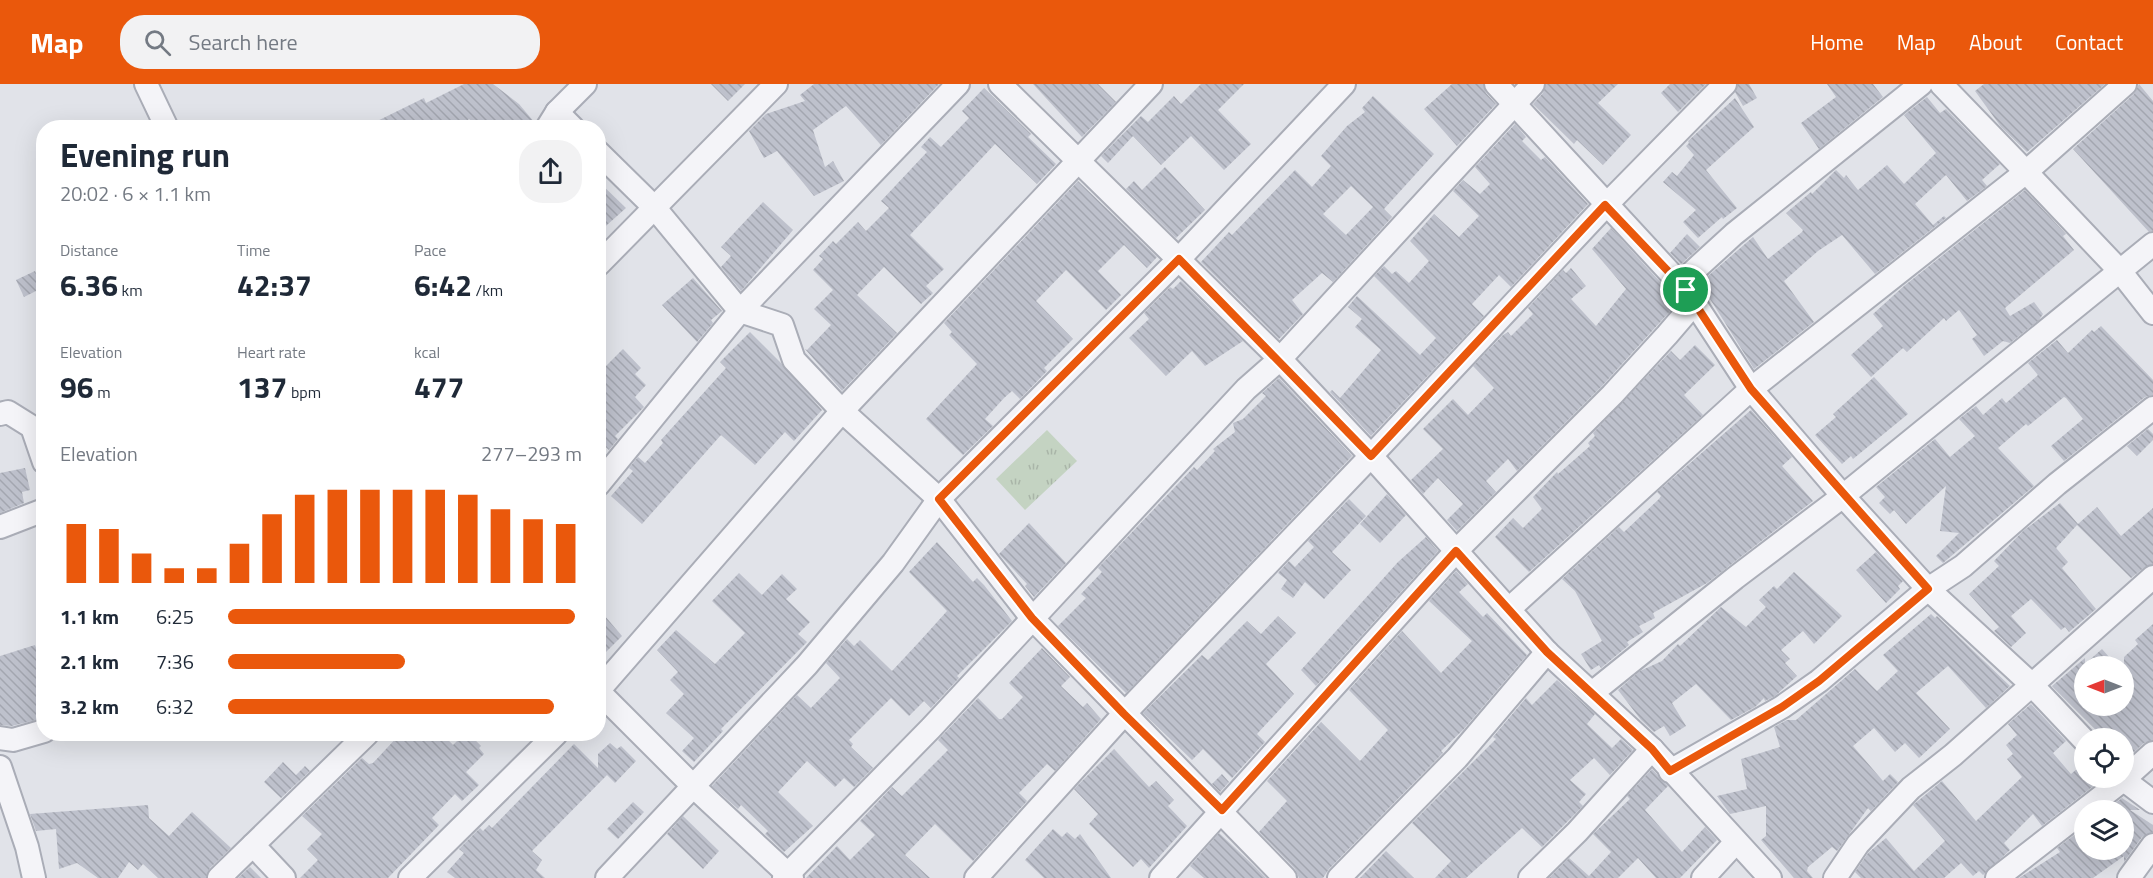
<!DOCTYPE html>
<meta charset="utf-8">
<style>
body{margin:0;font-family:"Titillium Web",sans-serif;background:#f2f2f3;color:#1f2937;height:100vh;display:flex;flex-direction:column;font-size:22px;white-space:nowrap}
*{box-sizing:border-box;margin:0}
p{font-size:20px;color:#747a83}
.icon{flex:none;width:33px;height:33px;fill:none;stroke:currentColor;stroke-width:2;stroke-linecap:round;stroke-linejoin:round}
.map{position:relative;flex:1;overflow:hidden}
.panel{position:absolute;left:36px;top:36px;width:570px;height:621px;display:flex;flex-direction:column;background:#fff;border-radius:24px;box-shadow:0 6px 24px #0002}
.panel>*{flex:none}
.needle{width:39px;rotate:270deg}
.buttons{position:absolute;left:2074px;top:572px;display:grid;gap:12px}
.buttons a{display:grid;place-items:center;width:60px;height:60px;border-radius:50%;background:#fff;box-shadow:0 6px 24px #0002;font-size:30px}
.pin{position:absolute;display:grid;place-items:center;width:51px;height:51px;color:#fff;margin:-26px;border:3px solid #fff;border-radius:50%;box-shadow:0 2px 6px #0007}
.round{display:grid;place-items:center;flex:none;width:63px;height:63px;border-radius:24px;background:#f2f2f3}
.summary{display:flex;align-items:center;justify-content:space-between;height:102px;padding:0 24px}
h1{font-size:33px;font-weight:700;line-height:45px}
.metrics{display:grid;grid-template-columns:repeat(3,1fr);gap:9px;height:102px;padding:6px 24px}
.metrics div{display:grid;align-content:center}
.metrics b{font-size:30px;font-weight:700}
.metrics small{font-size:16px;font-weight:400}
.metrics p{font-size:16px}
.chart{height:168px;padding:12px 24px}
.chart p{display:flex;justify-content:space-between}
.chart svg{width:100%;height:108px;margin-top:6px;stroke:#ea580c;stroke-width:6}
ul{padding:0 24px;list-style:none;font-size:20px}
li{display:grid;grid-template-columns:96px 72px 1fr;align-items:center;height:45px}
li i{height:15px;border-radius:8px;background:#ea580c}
header{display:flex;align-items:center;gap:36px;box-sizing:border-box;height:84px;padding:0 30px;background:#ea580c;color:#fff}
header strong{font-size:28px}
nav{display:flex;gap:33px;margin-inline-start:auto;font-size:21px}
.search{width:420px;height:54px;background:#f2f2f3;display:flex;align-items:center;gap:15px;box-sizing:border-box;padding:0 21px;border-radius:24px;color:#747a83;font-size:22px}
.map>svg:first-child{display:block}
.park{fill:url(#park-tufts)}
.building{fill:url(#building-back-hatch);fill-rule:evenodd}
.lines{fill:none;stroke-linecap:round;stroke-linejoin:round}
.minor-casing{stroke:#aaadb7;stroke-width:26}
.minor{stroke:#f4f4f8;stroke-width:22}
.route-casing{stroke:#fff;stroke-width:12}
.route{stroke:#ea580c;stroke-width:8}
</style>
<header>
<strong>Map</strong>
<div class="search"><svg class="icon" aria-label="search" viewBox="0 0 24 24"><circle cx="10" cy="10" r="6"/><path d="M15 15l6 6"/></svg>Search here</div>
<nav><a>Home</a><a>Map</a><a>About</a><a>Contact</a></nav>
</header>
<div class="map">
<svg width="2153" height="794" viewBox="0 0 2153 794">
<defs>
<pattern id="park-tufts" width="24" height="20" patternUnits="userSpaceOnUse" patternTransform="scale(1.5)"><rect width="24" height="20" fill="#c4d3c2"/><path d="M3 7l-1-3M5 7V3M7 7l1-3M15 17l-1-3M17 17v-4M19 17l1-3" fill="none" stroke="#a9b5a8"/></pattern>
<pattern id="building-back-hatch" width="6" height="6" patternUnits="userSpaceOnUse" patternTransform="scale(1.5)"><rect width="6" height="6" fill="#bec1cc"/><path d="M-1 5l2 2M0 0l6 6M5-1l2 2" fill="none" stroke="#a3a6b0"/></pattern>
</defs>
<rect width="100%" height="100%" fill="#e1e3e9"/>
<!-- park -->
<path class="park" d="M1047 346 1077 377 1025 426 996 395Z"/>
<!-- building -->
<g class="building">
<path d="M464 0H493L519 20 535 39 534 44H479L469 35 459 44H363L424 14 426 19Z"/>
<path d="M711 0H745L728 17Z"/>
<path d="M814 0H939L881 61 846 22 813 46 825 83 833 77 844 97 814 112 777 67 764 74 749 47 766 30 805 17 800 11Z"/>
<path d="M1033 0H1098L1116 18 1082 53Z"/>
<path d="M1201 0H1244L1218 26 1251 60 1224 86 1191 52 1161 81 1133 52 1108 79 1101 72 1141 32 1148 38 1174 12 1181 20Z"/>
<path d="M1452 0H1483L1486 9 1496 20 1457 62 1424 25Z"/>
<path d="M1546 0H1618L1598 19 1631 51 1603 81 1577 56 1574 60 1533 20 1543 9Z"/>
<path d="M1670 0H1706L1678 28 1661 9Z"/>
<path d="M1738 0H1749L1757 14 1743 22 1735 8Z"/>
<path d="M1827 0H1873L1883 13 1819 65 1801 39 1836 13Z"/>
<path d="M1984 0H2105L2027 68 2001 43 1975 7Z"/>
<path d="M2139 0 2153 17V147L2149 148 2073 65 2134 10Z"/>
<path d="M984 4 1031 50 1028 53 1056 80 1037 100 995 60 968 89 910 151 944 185 926 202 933 209 921 220 884 183 857 211 897 249 842 307 805 265 807 266 831 241 814 225 833 206 813 186 823 175 819 172 833 157 836 160 858 138 866 147 889 124 881 117 927 68 921 63 930 53 941 63 969 34 962 27Z"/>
<path d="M1373 12 1434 70 1384 125 1392 133 1333 198 1322 189 1292 216 1303 230 1279 255 1201 178 1229 148 1232 151 1295 86 1312 103 1331 82 1321 72 1347 42 1365 28 1362 24ZM1351 102 1373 123 1346 151 1323 130Z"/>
<path d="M1927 13 1940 29 1946 25 2000 80 1982 96 1987 102 1967 117 1946 91 1915 120 1933 141 1944 132 1946 134 1875 190 1842 151 1818 167 1784 197 1814 238 1754 285 1700 199 1753 153 1768 175 1802 148 1803 146 1786 129 1811 108 1812 110 1836 86 1844 94 1846 91 1858 106 1887 81 1904 100 1936 69 1904 31Z"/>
<path d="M1735 14 1754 43 1706 86 1737 124 1723 135 1722 133 1698 154 1683 138 1696 126 1663 98 1672 88 1677 92 1694 71 1686 62 1689 59 1688 57Z"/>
<path d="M1515 40 1526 53 1522 57 1541 76 1545 73 1588 120 1511 203 1499 191 1472 220 1484 232 1371 352 1330 308 1332 306 1340 314 1381 266 1355 243 1362 235 1348 223 1357 212 1420 271 1436 254 1374 192 1384 182 1392 190 1396 187 1409 199 1429 177 1410 157 1434 130 1459 153 1479 132 1453 107 1463 96 1480 110 1490 100 1475 83Z"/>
<path d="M1165 83 1205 126 1176 154 1126 105 1134 97 1142 106Z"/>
<path d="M598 97 626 124 598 149Z"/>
<path d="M1078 97 1157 173 1147 184 1124 161 1098 187 1121 211 1106 226 1066 186 1036 217 1073 255 1044 284 1047 287 1020 315 1012 307 1004 314 985 335 993 342 963 371 926 335 977 280 949 251 952 248 944 239Z"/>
<path d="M2025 106 2066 150 2063 152 2074 166 2005 224 2010 232 2034 218 2043 230 2039 236 2010 259 2003 257 1984 272 1972 255 1977 251 1959 226 1946 237 1944 234 1907 268 1903 264 1871 293 1851 271 1883 242 1873 230 1904 202Z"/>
<path d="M763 118 793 146 741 207 721 183 731 172 721 163Z"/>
<path d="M1611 144 1672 211V225L1602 302 1517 387 1508 375 1486 397 1496 408 1457 447 1447 436 1463 420 1438 394 1423 410 1411 396 1443 365 1423 345 1453 315 1468 331 1494 304 1473 282 1503 251 1508 248 1511 252 1533 230 1528 224 1563 186 1566 189 1571 184 1586 202 1571 215 1596 242 1626 205 1592 165Z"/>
<path d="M1687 150 1700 163 1681 180 1670 169Z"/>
<path d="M35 187 42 204 24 213 16 196Z"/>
<path d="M693 194 722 227 711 236 713 239 697 258 662 221Z"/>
<path d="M1181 197 1243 257 1205 282 1192 267 1166 292 1129 254 1149 235 1144 229 1170 203 1173 205Z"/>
<path d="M2101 242 2153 296V311L2145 313 2064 377 2051 362 2083 335 2066 314 2064 313 2028 342 2026 340 1998 364 2034 402 1943 479 1936 472 1959 449 1940 447 1946 402 1906 440 1894 426 1890 430 1879 419 1885 413 1876 403 1935 355 1950 373 1975 352 1959 335 1976 322 1983 331 2002 314 2006 319 2038 291 2028 279 2057 256 2068 269 2092 246 2094 248Z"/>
<path d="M750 248 780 278 822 326 794 357 785 348 755 381 721 351 642 440 611 412 633 387 629 384 638 373 645 379 663 359 661 356 726 284 720 278Z"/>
<path d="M1695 261 1715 281 1684 311 1703 331 1529 488 1495 453 1513 434 1523 444 1542 425 1533 413 1557 388 1558 390 1590 362 1588 359 1595 352 1593 349 1671 267 1680 276Z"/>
<path d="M623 265 641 284 635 290 646 301 635 313 644 323 615 352 618 355 609 366 598 356V290Z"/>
<path d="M1874 293 1908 330 1853 375 1851 372 1842 380 1815 351 1836 333 1833 330Z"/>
<path d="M1279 294 1352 372 1126 609 1058 542 1086 514 1081 510 1102 488 1098 484 1194 383 1197 386 1215 367 1213 365 1235 348 1233 339 1243 335 1266 312 1262 309Z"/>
<path d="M1751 326 1792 373 1782 382 1813 417 1707 499 1653 529 1655 534 1639 542 1643 548 1627 558 1629 561 1601 584 1599 581 1591 586 1581 570 1602 557 1575 507 1562 495 1619 443 1624 448 1659 415 1661 412 1657 408Z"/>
<path d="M2148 345 2153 350V356L2137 372 2127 362Z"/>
<path d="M25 384 30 406 22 408 24 419 0 429V389Z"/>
<path d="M1387 410 1406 431 1380 459 1360 440Z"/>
<path d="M1349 415 1366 432 1332 468 1351 486 1324 515 1305 498 1293 514 1281 505 1287 496 1278 489 1289 477 1295 483 1314 463 1308 457Z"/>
<path d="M2060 419 2078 440 2097 423 2121 452 2153 424V480L2145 483 2131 494 2077 441 2056 464 2068 478 2062 484 2096 525 2069 548 2065 543 2061 546 2031 515 2011 532 2026 549 2011 563 1994 547 1999 543 1969 510 1999 482 1994 477 2023 447Z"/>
<path d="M1029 439 1066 479 1034 513 1025 502 1027 500 999 470Z"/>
<path d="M1426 453 1438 467 1316 602 1301 586 1398 478Z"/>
<path d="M937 458 973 498 977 494 984 501 1012 537 957 592 959 594 931 624 924 617 909 632 891 614 849 656 853 660 851 663 873 684 854 703 844 694 835 703 807 677 778 708 813 742 784 768 765 750 768 747 741 721 738 725 712 702 797 611 811 624 840 594 826 579 847 555 854 562 860 556 892 587 920 557 947 527 909 488Z"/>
<path d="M1876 468 1903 497 1898 502 1900 505 1886 519 1856 486Z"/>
<path d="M1456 487 1468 500 1459 508 1483 533 1487 529 1527 571 1463 646 1441 667 1443 669 1329 785 1323 794H1299L1295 785 1259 748 1287 717 1267 697 1321 638 1360 677 1388 646 1349 606 1402 547 1441 589 1472 557 1429 517Z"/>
<path d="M1794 488 1842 532 1814 560 1803 547 1781 566 1790 575 1785 579 1797 592 1775 612 1765 617 1764 614 1755 623 1731 636 1696 600 1672 619 1686 642 1670 652 1664 642 1654 648 1641 636 1618 606 1640 587 1662 577 1678 560 1680 562 1721 523 1746 543 1766 523 1759 516 1774 502 1777 505Z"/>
<path d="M739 489 762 511 782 490 797 505 786 515 810 538 798 550 807 558 721 645 723 647 694 678 682 667 694 654 666 629 684 610 670 596 678 588 657 566 676 546 715 580 745 549 712 517Z"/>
<path d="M598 524 622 552 598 576Z"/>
<path d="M1931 530 1935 534 1937 532 2010 602 1986 624 1948 582 1916 609 1950 645 1919 674 1905 659 1895 668 1874 644 1853 662 1883 697 1890 690 1898 698 1871 727 1868 724 1837 767 1832 763 1808 783 1807 787 1813 794H1794L1761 756 1766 752V722L1730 730 1717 712 1747 705 1741 675 1780 663 1774 643 1787 636H1796L1855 585 1877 607 1898 587 1883 571Z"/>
<path d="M1278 532 1296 549 1266 580 1294 610 1257 650 1265 658 1232 694 1203 665 1192 676 1143 629 1202 571 1208 576 1247 537 1261 550Z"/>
<path d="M2153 540V656L2144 659 2124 677V654H2104L2052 602 2085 574V580L2102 565 2117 582H2085V621H2124V573L2138 560 2135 556Z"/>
<path d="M35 561 44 587V634L12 642 0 641V572Z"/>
<path d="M1042 564 1070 593 1061 602 1083 623 1087 619 1101 635 1055 687 1047 680 1019 709 1027 717 973 777 935 740 905 771 930 794H806L837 762 850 776 875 751 860 737 892 703 902 712 948 666 938 656 978 614 999 635H1002L1023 613 1009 599Z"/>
<path d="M1557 596 1595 630 1587 640 1612 664 1621 655 1633 666 1610 691 1594 674 1570 696 1586 710 1579 718 1583 722 1542 763 1522 744 1466 794H1435L1451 777 1412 739 1496 655 1493 653 1526 614 1532 621Z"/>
<path d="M2031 620 2066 657 2053 669 2071 690 2085 678V693H2105L2042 742 2033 730 2004 759 2010 766 1983 791 1979 787 1973 792 1961 779 1944 794H1861L1855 788 1868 769 1886 754 1914 787 1945 757 1913 721 1942 697 1976 737 2022 693 2007 675 2013 670 2006 661 2017 651 2008 640Z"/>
<path d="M400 650H442L453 661 464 650H469L481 662 479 664 484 670 466 688 479 701 462 717 455 710 432 734 439 741 388 794H300L318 776 307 765 322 750 302 732 362 674 369 680 373 679Z"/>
<path d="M610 659 617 665 621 662 636 677 615 699 607 691 532 767 542 776 536 786 545 794H455L447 788 464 769 459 765 480 744 483 747 489 741 492 744 574 660 598 684V670Z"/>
<path d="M1114 665 1149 703 1156 697 1174 716 1168 722 1187 742 1149 784 1141 775 1133 783 1089 740 1098 730 1074 705Z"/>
<path d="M283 678 296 691 305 682 310 687 281 714 264 698Z"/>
<path d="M1652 685 1668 702 1645 726 1682 768 1705 743 1717 756 1680 794H1656L1638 774 1618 794H1549L1569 774 1589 792 1611 768 1593 750 1630 715 1627 712Z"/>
<path d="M1222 690 1229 698 1220 708 1212 700Z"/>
<path d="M2122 714 2140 726H2130L2153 741V748L2142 753 2124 778V772L2093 794H2019L2060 768 2057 764 2085 743V765H2124V726H2106Z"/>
<path d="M633 718 644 728 618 755 607 745Z"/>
<path d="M148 721 149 734 169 752 192 728 231 764 210 784 206 794H158L143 780 138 786 129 778 118 794H98L77 779 59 785 56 745 36 747 30 730Z"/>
<path d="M683 732 719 767 703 785 667 750Z"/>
<path d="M1053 745 1062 753 1067 748 1075 755 1080 750 1111 794H1044L1025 776Z"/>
<path d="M1219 749 1251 779 1266 794H1204L1190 782Z"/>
<path d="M1386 767 1414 794H1360Z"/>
<path d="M250 783 261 794H238Z"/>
</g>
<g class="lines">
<!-- minor casing -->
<g class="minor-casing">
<g id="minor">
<path d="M146 0 167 44"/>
<path d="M1000 0 1280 275 1371 372 1547 568 1652 665 1770 794"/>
<path d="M1496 0 1686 206 1751 305 1843 412 1928 505 2031 600 2085 657"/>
<path d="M1941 0 2026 88 2125 0"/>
<path d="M557 28 573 44"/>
<path d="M547 44 557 28 585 0"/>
<path d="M598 68 654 123 740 227 782 241 794 276 842 327 939 415 1032 534 1285 794"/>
<path d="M598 181 776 0"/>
<path d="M0 330 8 328 32 343 44 378"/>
<path d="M598 401 740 227 958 0"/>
<path d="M0 443 44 426"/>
<path d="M1509 525 1751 305 2026 88 2120 187 2153 229"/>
<path d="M598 607 842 327 1151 0"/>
<path d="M598 607 694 703 792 794"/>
<path d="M1592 609 1735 494 1843 412 2153 160"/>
<path d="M0 654 13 656 44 647"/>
<path d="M0 683 27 763 34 794"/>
<path d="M1670 687 1782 623 1819 597 1928 505 1963 482 2057 400 2153 324"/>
<path d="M2120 693 2153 718"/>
<path d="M253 761 284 794"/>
<path d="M219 794 367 650"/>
<path d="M410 794 556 650"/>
<path d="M607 794 807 581 893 479 939 415 1179 175 1344 0"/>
<path d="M784 794 931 644 1246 305 1280 275 1533 0"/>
<path d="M976 794 1124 630 1371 372 1606 121 1725 0"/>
<path d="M1161 794 1456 467 1612 311 1667 251 1685 230 1687 193 1734 150 1921 0"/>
<path d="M1339 794 1457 674 1547 568"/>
<path d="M1530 794 1577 748 1652 665"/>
<path d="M1703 794 1736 758"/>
<path d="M1835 794 1858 760 1911 704 1953 671 2153 493"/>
<path d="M1997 794 2123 696 2153 669"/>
<path d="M2129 794 2153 761"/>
</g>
</g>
<!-- minor -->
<use href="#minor" class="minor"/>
</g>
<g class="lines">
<!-- route casing -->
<g class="route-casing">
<path id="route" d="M1605 121 1686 206 1751 305 1928 505 1819 597 1782 623 1670 687 1652 665 1547 568 1456 467 1222 726 1124 630 1032 534 939 415 1179 175 1371 372Z"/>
</g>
<!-- route -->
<use href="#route" class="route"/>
</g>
</svg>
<div class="buttons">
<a><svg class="needle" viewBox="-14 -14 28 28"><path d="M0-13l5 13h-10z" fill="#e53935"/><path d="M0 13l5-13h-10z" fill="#747a83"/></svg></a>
<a><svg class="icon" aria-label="locate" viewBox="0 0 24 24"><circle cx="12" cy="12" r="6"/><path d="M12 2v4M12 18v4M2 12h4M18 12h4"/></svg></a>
<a><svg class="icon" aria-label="layers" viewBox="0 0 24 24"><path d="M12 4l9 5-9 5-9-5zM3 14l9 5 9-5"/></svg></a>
</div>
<div class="pin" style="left:1686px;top:206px;background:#1e9e55"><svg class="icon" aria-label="arrive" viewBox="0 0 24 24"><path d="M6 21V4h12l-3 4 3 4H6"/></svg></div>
<section class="panel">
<div class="summary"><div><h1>Evening run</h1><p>20:02 · 6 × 1.1 km</p></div><a class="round"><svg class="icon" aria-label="share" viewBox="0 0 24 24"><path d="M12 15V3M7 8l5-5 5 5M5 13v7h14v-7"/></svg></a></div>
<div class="metrics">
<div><p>Distance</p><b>6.36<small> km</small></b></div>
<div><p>Time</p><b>42:37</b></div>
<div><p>Pace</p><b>6:42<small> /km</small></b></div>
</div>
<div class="metrics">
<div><p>Elevation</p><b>96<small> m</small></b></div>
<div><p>Heart rate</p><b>137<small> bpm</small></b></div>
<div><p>kcal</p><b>477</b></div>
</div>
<div class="chart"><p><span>Elevation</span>277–293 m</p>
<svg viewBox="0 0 160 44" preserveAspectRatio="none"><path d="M5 44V20M15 44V22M25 44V32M35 44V38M45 44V38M55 44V28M65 44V16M75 44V8M85 44V6M95 44V6M105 44V6M115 44V6M125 44V8M135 44V14M145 44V18M155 44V20"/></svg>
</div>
<ul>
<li><b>1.1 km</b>6:25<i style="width:98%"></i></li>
<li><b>2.1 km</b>7:36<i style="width:50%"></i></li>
<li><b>3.2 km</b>6:32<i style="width:92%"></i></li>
</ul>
</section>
</div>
